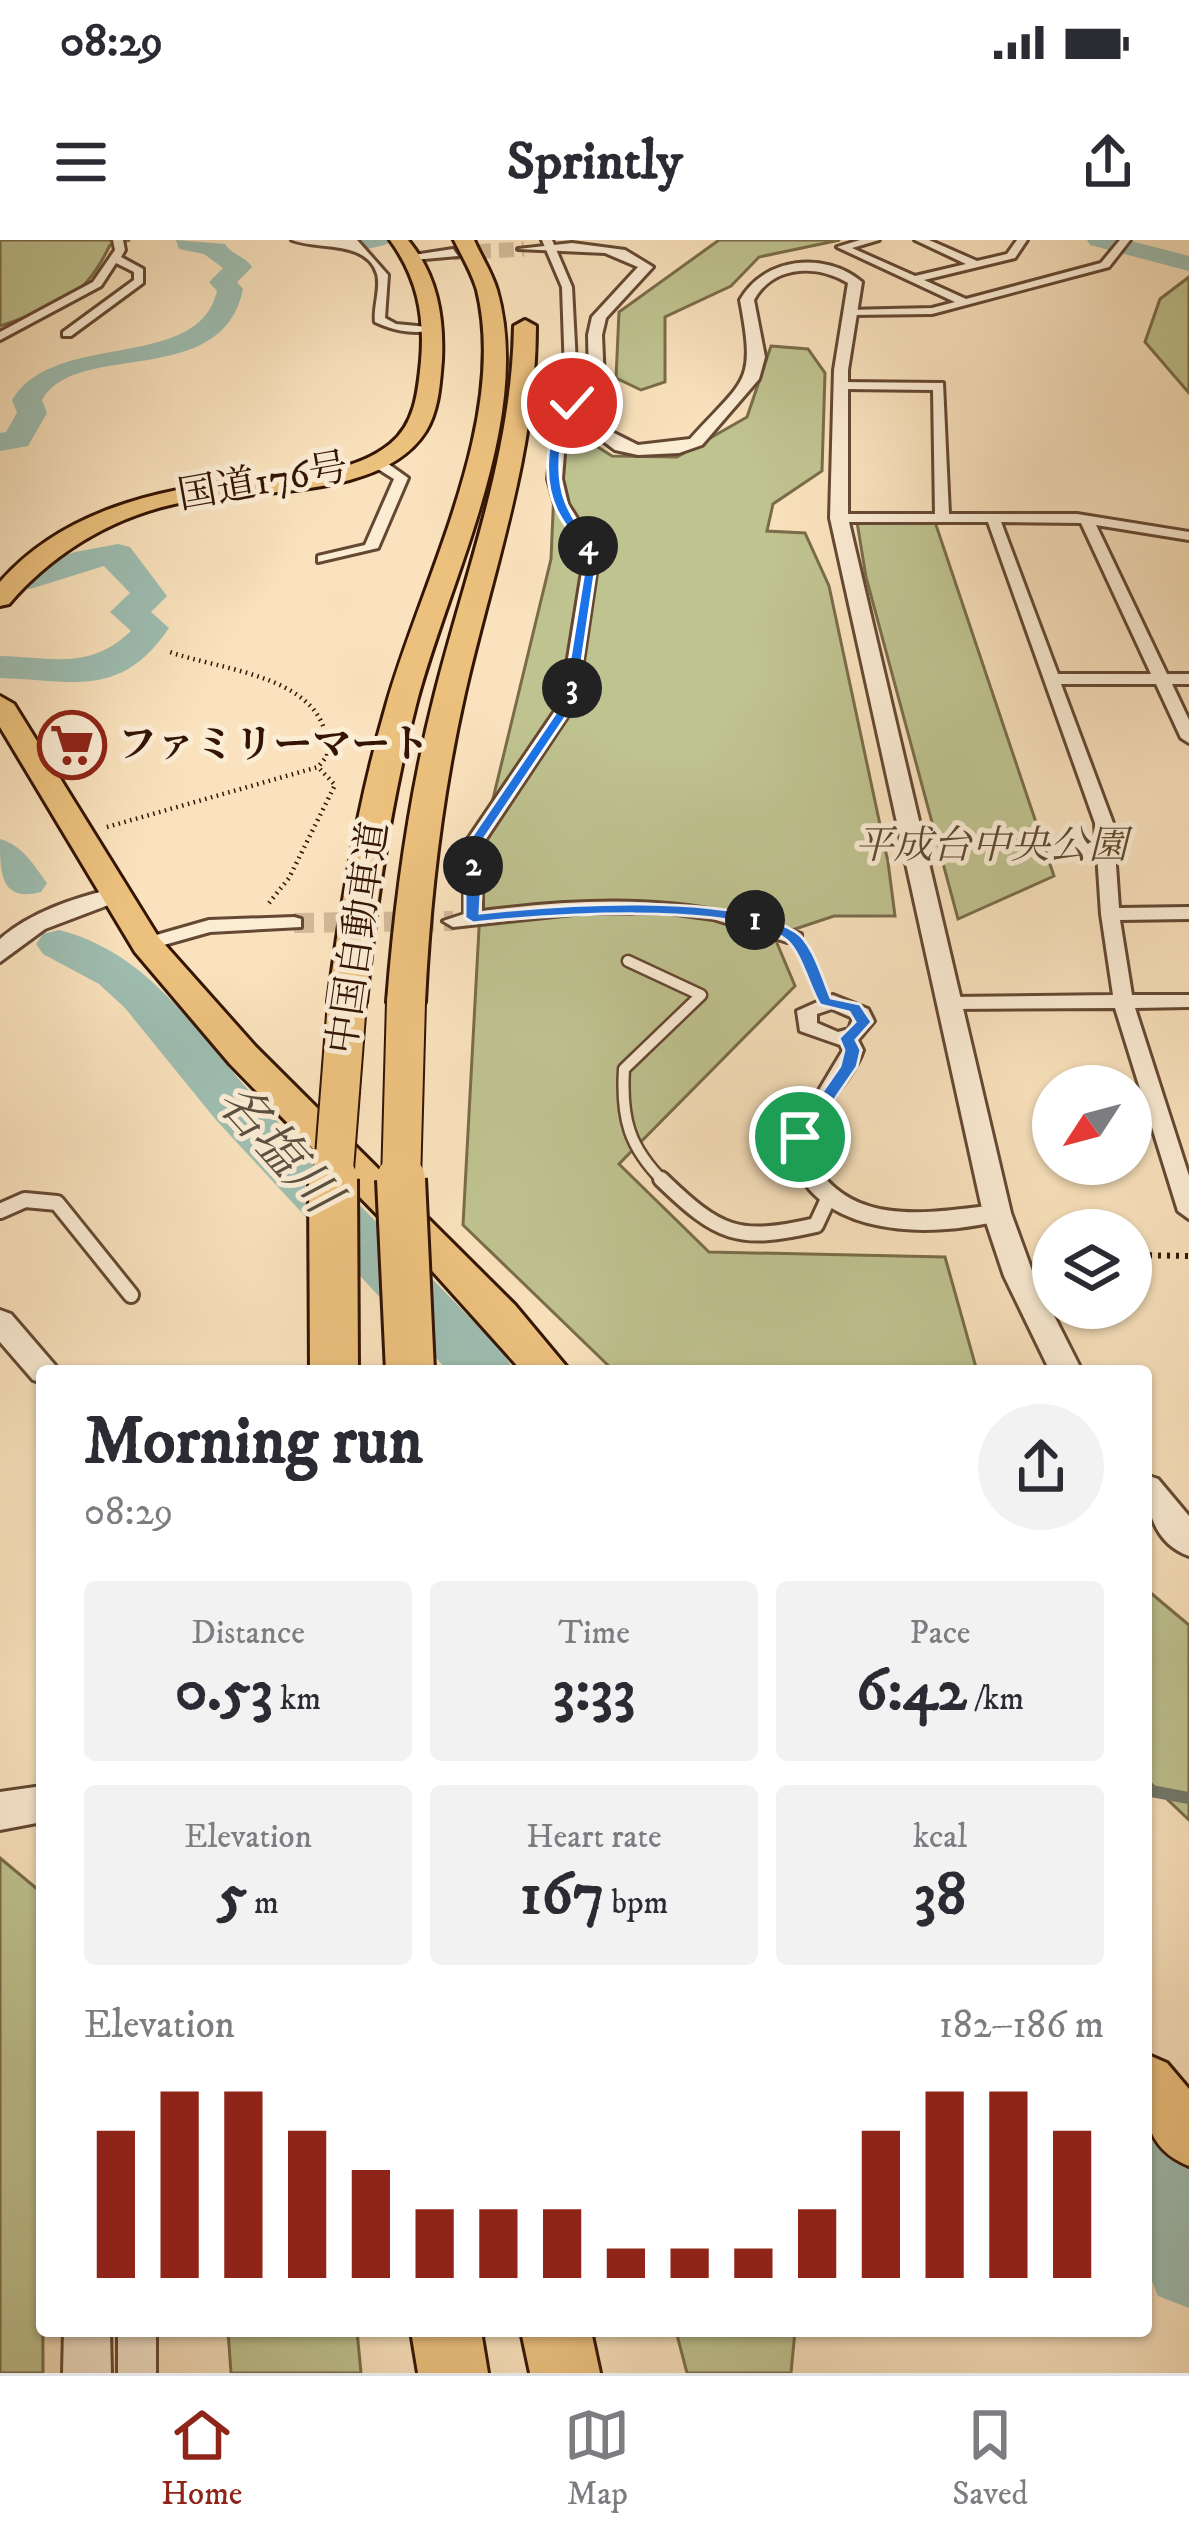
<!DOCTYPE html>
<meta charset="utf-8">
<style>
body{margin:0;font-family:"IM FELL DW Pica","Noto Serif JP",serif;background:#f2f2f3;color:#2b2b33;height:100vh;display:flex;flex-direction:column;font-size:45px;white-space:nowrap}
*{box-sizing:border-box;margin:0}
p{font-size:39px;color:#7c7c81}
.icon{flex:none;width:66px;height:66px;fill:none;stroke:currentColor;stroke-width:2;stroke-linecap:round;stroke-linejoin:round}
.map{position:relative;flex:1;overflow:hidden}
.drawer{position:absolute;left:36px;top:1125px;width:1116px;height:972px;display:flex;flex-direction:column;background:#fff;border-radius:12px;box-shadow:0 3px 9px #0004}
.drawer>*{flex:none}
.needle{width:78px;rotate:234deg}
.controls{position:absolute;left:1032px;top:825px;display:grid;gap:24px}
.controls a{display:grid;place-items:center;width:120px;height:120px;border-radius:50%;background:#fff;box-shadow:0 3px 9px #0004;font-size:60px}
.pin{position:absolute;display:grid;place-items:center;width:102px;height:102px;color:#fff;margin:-51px;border:6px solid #fff;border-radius:50%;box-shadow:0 3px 12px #0007}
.km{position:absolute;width:60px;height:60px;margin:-30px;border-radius:50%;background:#222;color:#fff;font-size:33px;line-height:60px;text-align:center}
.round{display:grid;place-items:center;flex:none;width:126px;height:126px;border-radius:63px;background:#f2f2f3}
.overview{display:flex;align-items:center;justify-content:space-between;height:204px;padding:0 48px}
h1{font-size:66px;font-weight:700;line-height:90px}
.metrics{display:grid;grid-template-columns:repeat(3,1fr);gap:18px;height:204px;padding:12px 48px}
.metrics div{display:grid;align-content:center;border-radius:12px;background:#f2f2f3;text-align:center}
.metrics b{font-size:60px;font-weight:700}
.metrics small{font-size:33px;font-weight:400}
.metrics p{font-size:33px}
.chart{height:336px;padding:24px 48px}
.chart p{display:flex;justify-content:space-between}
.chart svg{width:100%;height:216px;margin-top:12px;stroke:#8f2418;stroke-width:6}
.status{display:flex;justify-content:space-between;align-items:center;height:84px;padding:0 60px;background:#fff;direction:ltr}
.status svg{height:33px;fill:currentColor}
header{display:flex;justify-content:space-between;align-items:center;height:156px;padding:0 48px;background:#fff;font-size:54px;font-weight:700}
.menu{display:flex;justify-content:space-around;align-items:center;height:168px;border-top:3px solid #e1e1e2;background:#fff;font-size:33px;color:#7c7c81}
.menu a{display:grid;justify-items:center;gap:6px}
.menu .active{color:#8f2418}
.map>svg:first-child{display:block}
.green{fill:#bfc390;stroke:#7a6c4a;stroke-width:3}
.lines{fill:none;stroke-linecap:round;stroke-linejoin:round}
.stream{stroke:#747a6d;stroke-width:12}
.river{fill:#9ebeb2;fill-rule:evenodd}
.minor-tunnel{stroke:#d2b998;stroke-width:20;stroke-dasharray:20 10;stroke-linecap:butt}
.tertiary-tunnel{stroke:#d2b998;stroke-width:15;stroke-dasharray:15 8;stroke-linecap:butt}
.service-far1-casing{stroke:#654833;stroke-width:15}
.service-casing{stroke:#654833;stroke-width:20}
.minor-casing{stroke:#654833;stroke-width:6}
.tertiary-casing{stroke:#654833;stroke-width:6}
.trunk-casing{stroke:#341505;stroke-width:6}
.motorway-casing{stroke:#341505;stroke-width:6}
.path-far1{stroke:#341505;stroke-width:4.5;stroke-dasharray:1.5 4.5;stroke-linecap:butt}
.path{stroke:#341505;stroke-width:6;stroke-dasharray:3 6;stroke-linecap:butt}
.service-far1{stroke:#fbecd4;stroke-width:10}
.service{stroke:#fbecd4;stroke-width:14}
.minor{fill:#fbecd4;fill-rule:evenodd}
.tertiary{fill:#fbecd4;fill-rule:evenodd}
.trunk{fill:#ecc17e;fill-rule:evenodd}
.motorway{fill:#ecc17e;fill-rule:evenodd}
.motorway-bridge-far1-casing{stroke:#341505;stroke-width:42;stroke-linecap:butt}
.motorway-bridge-casing{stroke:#341505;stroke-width:54;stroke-linecap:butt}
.motorway-bridge-far1{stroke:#ecc17e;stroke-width:38}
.motorway-bridge{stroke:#ecc17e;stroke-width:48}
.route{fill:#1a73e8;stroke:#fff;stroke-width:3}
.labels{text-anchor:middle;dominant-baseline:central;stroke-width:10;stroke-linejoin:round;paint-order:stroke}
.far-street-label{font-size:39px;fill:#341505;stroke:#fbecd4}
.far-poi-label{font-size:39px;font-weight:bold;fill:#341505;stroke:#fbecd4;text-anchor:start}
.far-park-label{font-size:39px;font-style:italic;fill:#5e492f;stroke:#fbecd4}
.water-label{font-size:51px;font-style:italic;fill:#595042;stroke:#fbecd4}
</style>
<div class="status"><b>08:29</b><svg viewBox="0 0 49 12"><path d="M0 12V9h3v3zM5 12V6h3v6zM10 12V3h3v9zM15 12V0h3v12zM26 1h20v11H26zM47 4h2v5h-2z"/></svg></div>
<header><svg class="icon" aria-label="menu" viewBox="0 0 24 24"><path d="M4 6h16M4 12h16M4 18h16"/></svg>Sprintly<svg class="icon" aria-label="share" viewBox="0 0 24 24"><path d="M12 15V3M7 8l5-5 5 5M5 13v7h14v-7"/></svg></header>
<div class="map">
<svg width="1189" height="2133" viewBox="0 0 1189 2133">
<rect width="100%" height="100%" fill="#f9e2bd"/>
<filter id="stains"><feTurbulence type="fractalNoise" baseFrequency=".00167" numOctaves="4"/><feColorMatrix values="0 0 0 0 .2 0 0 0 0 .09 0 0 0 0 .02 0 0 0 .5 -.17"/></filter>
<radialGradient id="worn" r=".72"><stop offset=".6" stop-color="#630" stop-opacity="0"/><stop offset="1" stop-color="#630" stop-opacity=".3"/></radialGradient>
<!-- green -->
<g class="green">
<path d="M0 0H130L110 5C82 63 58 65 0 86Z"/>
<path d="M719 0H840L759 17 731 46 665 77V142L641 150 616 138 619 72Z"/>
<path d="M1189 37V153L1145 102 1160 59Z"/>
<path d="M771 106 808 109 825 133 822 231 773 264 767 291 805 293 829 346 888 622 895 676H834L774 696 795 746 619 924 709 1012 945 1017 977 1131H614L463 985 484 596 551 319 557 181 612 216 677 217 747 177Z"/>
<path d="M857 282H935L1054 636 958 679 866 337Z"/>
<path d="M1146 1349 1189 1385V1580L1146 1539Z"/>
<path d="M0 1618 42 1653 43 2133H0Z"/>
<path d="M228 2091H357L361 2133H231Z"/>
<path d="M676 2091H795L791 2133H687Z"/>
</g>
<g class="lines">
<!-- stream -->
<path class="stream" d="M1146 1550 1189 1558"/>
<!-- river -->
<g class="river">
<path d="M176 0 225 4C232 15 245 16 252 27L237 42 243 49C223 151 76 99 42 160L47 173 28 206 0 211V193L6 192 17 173 12 160C55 89 198 133 217 51L209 42 223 28 204 14 179 9Z"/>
<path d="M301 0H394C378 13 317 13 301 0Z"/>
<path d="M1087 0H1127L1189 16V31L1090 5Z"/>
<path d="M118 304 130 307 167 356 151 372 169 388C120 460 72 440 0 438V416C52 417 89 431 131 391L110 372 130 353 104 326 30 349 18 346 13 339 18 332 75 312Z"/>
<path d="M0 599C22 605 34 625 47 643L41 652C0 663 0 632 0 599Z"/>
<path d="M59 690C159 715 207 811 275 879 352 957 429 1035 505 1114L513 1131H448L216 880 125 768 99 744 43 714 36 704 43 694Z"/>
<path d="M1146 1899 1176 1911 1189 1927V2068L1158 2056 1146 2026Z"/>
</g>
<!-- minor-tunnel -->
<path class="minor-tunnel" d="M294 683 453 681"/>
<!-- tertiary-tunnel -->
<path class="tertiary-tunnel" d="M453 13 524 9"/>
<!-- service-far1 casing -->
<g class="service-far1-casing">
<path id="service-far1" d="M628 721 701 755 624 829C621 879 629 907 664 942"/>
</g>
<!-- service casing -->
<g class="service-casing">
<g id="service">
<path d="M661 939C719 995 737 1003 816 985L829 957"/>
<path d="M0 971 25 960 57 963 131 1055"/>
</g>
</g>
<!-- minor casing -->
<g class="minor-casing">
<g id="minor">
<path d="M113 0H123L125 10 121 17 143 29V43L71 96H63V92L134 40V32L116 23 101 46 0 100V92L93 42 115 10Z"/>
<path d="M292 0H357L388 35 385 78 396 84 438 88C419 96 394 91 375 82 373 68 381 48 377 34 367 0 317 10 292 0Z"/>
<path d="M542 0H552L572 47 578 162 566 188 562 239 568 264 599 313 577 462 486 599 482 610V671C592 657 696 654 801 694V702H787L713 679 670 673H582L453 687 443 681 464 674V610L468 599 561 462 585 313 555 264 548 239 553 188 566 162 562 47Z"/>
<path d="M860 0H879L852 8 915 36 966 24 915 0H929L977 21 1007 14 1017 0H1027L1015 18 924 40 966 59 1101 23 1120 0H1130L1109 27 932 74 851 75 847 70 932 68 955 62 837 7Z"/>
<path d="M840 142 943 143 949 274H1077L1189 292V300L1096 285 1167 434H1189V444H1172L1189 480V503L1181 498 1156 444H1061L1113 583 1119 668 1189 667V679L1120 680 1132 755H1189V767L1135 768 1189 936V979L1178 971 1115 768 951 769 941 763 951 757 1113 755 1101 674 1095 583 988 282H839L832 278 839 274H935L933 150 844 149ZM1001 282 1081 283 1151 434H1058Z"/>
<path d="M370 218H380L408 238 378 308 318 322V316L365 305 394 239 370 224Z"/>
<path d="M294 677 301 679V687L210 692 146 710 136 704 139 700 209 680Z"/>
<path d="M833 755 868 769 874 781 858 800 863 810C852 843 819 866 810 899 807 912 813 923 821 933 863 988 937 971 997 965L1005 967 1008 973 1005 979C944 996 846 999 805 944 795 931 787 919 788 902L843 810 840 805 800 791 797 771ZM832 769 853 778 849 789 838 792 817 783V774Z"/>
<rect x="118" y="2091" width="38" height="42"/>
</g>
</g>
<!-- tertiary casing -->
<g class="tertiary-casing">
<g id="tertiary">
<path d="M572 3 625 10 653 27 606 78 602 95 606 189 638 205 690 199C746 137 756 145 740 60 764 17 825 11 862 42L848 130V278L1011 973 1034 1036 1082 1131H1050L1004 1036 983 973 830 278 834 130 848 43C817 24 773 25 754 60L765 117 759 139 702 205 679 213 638 215 615 210 590 191 588 95 592 77 638 27 605 13 518 9Z"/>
<path d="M453 9 458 16 413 20 407 16Z"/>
<path d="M111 649 123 656 119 661 45 689 0 722V699C31 672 72 659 111 649Z"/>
<path d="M0 1070 11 1074 60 1131H42V1143L33 1140 0 1102Z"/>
<path d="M1146 1235 1158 1239 1189 1276V1316C1153 1303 1146 1268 1146 1235Z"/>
<path d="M42 1546V1582L0 1590V1552Z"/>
<path d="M64 2091H110L111 2133H63Z"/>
</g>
</g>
<!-- trunk casing -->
<g class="trunk-casing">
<g id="trunk">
<path d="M390 0H408C437 35 444 76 442 120 440 143 439 170 426 191 381 263 243 247 170 265 107 280 51 315 9 364L0 366V342C62 271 159 248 249 240 294 236 353 234 390 204 415 184 418 152 421 121 425 75 417 37 390 0Z"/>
<path d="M0 456 14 464 159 698 256 807 515 1065 570 1131H522L435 1034 230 824 135 712 0 487Z"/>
<path d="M1146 1814 1167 1823 1189 1849V1926C1137 1905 1146 1863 1146 1814Z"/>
</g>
</g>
<!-- motorway casing -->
<g class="motorway-casing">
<g id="motorway">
<path d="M454 0H474C481 16 492 33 497 50 534 179 448 342 416 465 391 562 376 662 366 762L360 771H334L328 762C341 662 358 562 386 466 421 341 509 182 477 50 472 33 462 16 454 0Z"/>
<path d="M525 80 536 86C536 214 493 330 465 453 442 555 430 658 425 762L419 771H393L387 762C395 658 409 555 435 453 466 330 512 214 514 86Z"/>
<path d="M411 2091H481L488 2133H418Z"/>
<path d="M521 2091H591L600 2133H530Z"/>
</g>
</g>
<!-- path-far1 -->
<g class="path-far1">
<path d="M107 587 318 527 327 516C333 435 224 432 167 411"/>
<path d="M269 663 289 638 335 545 319 528"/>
<path d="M803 716 818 748"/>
</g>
<!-- path -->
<path class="path" d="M1131 1015 1189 1016"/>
<!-- service-far1 -->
<use href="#service-far1" class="service-far1"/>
<!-- service -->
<use href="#service" class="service"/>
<!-- minor -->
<use href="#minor" class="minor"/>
<!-- tertiary -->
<use href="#tertiary" class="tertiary"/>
<!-- trunk -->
<use href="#trunk" class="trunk"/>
<!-- motorway -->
<use href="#motorway" class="motorway"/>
<!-- motorway-bridge-far1 casing -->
<g class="motorway-bridge-far1-casing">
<g id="motorway-bridge-far1">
<path d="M333 942 347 762"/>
<path d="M401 942 406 762"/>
</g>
</g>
<!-- motorway-bridge casing -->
<g class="motorway-bridge-casing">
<g id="motorway-bridge">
<path d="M333 939 334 1131"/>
<path d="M401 939 410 1131"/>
</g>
</g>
<!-- motorway-bridge-far1 -->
<use href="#motorway-bridge-far1" class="motorway-bridge-far1"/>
<!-- motorway-bridge -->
<use href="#motorway-bridge" class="motorway-bridge"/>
</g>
<!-- route -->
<path class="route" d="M569 160 577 163C565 178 564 188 561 207 555 257 570 274 598 313L576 462 484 599 480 673C556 665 732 651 796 692 813 703 823 739 831 758L860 764 872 782 856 800 861 810 857 827 806 901 791 897 840 826 844 810 839 798 855 782 849 772 820 765C809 747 801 712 786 700 736 660 537 676 473 683L465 678V610L470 599 563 462 587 313C577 300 565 287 558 273 541 241 545 187 569 160Z"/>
<!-- icons -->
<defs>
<g id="supermarket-ring" transform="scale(3.45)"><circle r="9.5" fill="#fbecd4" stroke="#8f2418" stroke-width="1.5"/><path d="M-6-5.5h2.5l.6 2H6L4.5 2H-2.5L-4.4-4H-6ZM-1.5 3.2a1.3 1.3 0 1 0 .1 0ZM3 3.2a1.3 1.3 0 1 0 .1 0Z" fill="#8f2418"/></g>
</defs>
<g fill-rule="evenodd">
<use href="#supermarket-ring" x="72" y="505"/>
</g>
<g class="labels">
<!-- far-street labels -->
<g class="far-street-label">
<text transform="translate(263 242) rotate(-10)">国道176号</text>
<text transform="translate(359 698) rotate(-82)">中国自動車道</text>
</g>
<!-- far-poi labels -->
<g class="far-poi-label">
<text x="118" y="505">ファミリーマート</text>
</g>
<!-- far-park labels -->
<g class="far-park-label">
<text x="991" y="606">平成台中央公園</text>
</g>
<!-- water labels -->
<g class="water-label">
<text transform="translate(277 909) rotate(48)">名塩川</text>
</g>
</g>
<rect width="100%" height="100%" filter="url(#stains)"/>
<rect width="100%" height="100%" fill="url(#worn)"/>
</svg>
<div class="controls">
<a><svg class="needle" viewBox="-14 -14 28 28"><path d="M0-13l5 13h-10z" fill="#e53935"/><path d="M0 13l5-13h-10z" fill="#7c7c81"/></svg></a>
<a><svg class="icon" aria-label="layers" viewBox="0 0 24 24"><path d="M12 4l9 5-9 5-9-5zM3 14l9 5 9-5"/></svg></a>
</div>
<div class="pin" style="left:800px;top:897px;background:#1e9e55"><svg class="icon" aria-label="arrive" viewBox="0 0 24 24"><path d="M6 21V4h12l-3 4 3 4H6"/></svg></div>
<div class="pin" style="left:572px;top:163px;background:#d93025"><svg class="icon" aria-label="check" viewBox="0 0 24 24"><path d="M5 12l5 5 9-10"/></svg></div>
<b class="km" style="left:755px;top:680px">1</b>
<b class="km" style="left:473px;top:626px">2</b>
<b class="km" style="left:572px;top:448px">3</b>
<b class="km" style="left:588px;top:306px">4</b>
<section class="drawer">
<div class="overview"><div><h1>Morning run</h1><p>08:29</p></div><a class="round"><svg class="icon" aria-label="share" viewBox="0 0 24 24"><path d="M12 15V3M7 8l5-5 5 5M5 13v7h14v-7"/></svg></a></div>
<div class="metrics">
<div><p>Distance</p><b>0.53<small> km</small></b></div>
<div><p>Time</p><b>3:33</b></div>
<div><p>Pace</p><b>6:42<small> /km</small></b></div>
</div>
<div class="metrics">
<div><p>Elevation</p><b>5<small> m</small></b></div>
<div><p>Heart rate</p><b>167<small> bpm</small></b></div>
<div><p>kcal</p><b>38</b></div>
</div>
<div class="chart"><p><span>Elevation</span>182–186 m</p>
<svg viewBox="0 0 160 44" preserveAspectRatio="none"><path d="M5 44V14M15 44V6M25 44V6M35 44V14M45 44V22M55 44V30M65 44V30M75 44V30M85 44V38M95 44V38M105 44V38M115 44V30M125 44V14M135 44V6M145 44V6M155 44V14"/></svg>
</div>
</section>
</div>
<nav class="menu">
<a class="active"><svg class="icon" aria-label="home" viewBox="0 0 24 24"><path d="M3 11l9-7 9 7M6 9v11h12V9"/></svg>Home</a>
<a><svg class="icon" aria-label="map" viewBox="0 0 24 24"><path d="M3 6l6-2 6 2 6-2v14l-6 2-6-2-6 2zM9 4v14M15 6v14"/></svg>Map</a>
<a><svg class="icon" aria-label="saved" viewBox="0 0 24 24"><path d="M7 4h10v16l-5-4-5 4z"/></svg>Saved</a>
</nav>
